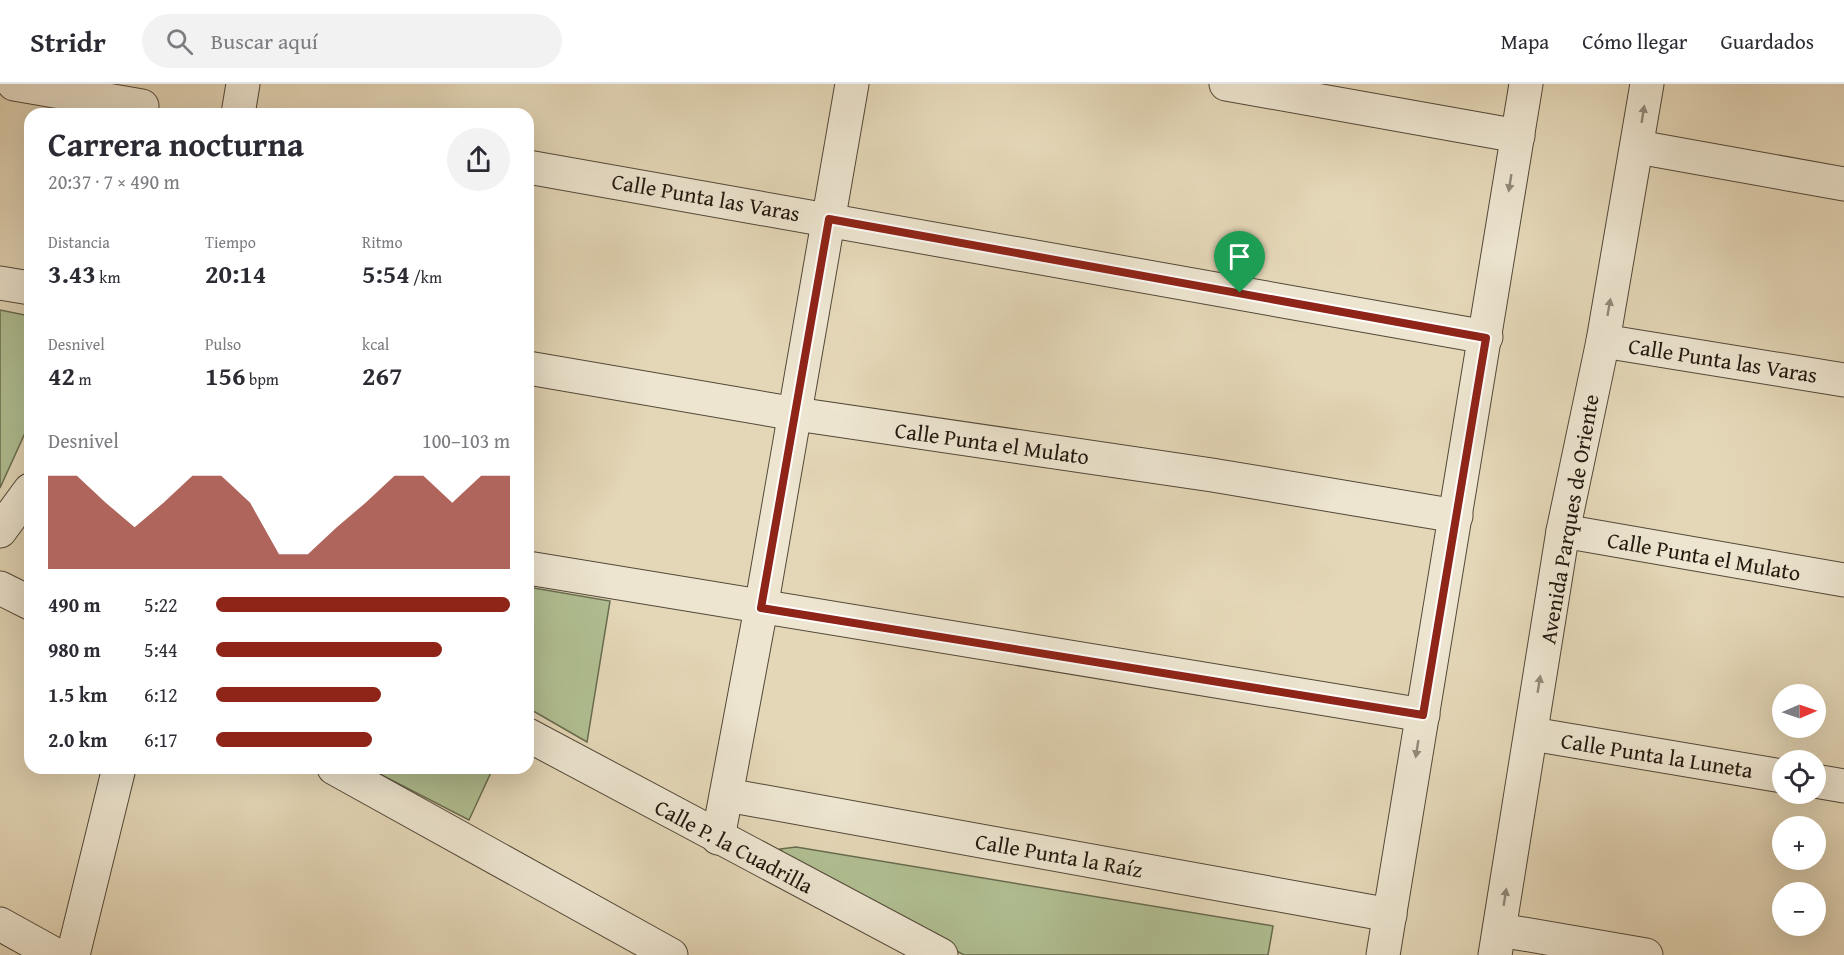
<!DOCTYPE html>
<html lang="es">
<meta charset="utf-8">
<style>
body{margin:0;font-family:"Gentium Book Plus",serif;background:#f2f2f3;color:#2b2b33;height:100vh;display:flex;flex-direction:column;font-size:22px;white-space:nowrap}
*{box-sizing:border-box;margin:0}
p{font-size:20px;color:#7c7c81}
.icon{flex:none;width:33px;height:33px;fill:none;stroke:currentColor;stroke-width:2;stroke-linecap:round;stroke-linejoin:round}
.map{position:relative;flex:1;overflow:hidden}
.side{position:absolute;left:24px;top:24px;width:510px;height:666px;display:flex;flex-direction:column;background:#fff;border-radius:18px;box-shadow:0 6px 24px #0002}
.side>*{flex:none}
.needle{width:39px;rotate:88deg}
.fabs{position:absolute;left:1772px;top:600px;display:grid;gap:12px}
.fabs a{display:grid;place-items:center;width:54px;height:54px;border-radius:50%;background:#fff;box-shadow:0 6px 24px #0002;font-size:30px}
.pin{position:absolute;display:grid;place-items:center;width:51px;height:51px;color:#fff;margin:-62px -26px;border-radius:50% 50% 50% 0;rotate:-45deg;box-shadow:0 0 6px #0007}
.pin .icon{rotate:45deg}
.round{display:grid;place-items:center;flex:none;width:63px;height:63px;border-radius:32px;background:#f2f2f3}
.head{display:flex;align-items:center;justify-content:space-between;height:102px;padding:0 24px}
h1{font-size:33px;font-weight:600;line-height:45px}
.metrics{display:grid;grid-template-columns:repeat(3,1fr);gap:9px;height:102px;padding:6px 24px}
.metrics div{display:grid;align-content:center}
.metrics b{font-size:26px;font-weight:600}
.metrics small{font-size:16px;font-weight:400}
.metrics p{font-size:16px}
.chart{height:168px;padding:12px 24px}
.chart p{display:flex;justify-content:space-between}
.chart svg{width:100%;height:108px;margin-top:6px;fill:#8f2418;opacity:.7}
ul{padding:0 24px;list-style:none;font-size:20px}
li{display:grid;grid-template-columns:96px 72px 1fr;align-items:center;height:45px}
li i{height:15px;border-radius:8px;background:#8f2418}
header{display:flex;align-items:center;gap:36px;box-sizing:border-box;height:84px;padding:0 30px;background:#fff;border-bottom:2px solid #e1e1e2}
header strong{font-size:28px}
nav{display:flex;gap:33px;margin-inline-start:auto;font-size:21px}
.search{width:420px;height:54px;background:#f2f2f3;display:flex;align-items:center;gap:15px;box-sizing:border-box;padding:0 21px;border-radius:33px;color:#7c7c81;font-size:22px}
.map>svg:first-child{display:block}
.green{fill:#b0bf92;stroke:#686c50;stroke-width:1.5}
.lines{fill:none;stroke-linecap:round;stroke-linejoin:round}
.minor-casing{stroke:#524838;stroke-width:35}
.minor{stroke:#ede5d0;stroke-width:33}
.oneway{fill:#918979}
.route-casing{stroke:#fff;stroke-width:12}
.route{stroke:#8f2418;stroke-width:8}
.labels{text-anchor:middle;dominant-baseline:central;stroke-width:5;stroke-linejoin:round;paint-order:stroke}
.street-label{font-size:22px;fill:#21180e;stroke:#ede5d0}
</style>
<header>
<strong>Stridr</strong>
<div class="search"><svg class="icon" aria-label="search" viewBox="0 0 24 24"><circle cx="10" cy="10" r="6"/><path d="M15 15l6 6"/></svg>Buscar aquí</div>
<nav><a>Mapa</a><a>Cómo llegar</a><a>Guardados</a></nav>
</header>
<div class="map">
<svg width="1844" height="871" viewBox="0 0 1844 871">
<rect width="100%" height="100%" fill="#e4d7b7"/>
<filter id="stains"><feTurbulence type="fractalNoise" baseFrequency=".00333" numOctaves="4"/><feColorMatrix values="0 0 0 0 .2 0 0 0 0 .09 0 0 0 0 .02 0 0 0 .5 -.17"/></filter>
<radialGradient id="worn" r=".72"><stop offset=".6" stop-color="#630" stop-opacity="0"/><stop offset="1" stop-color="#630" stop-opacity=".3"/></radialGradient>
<!-- green -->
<g class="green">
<path d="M0 226 30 232V338L0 404Z"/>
<path d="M528 503 610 517 587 658 528 624Z"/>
<path d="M368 684H493L469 736Z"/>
<path d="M796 763 1273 842 1268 871H964L792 779 780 765Z"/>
</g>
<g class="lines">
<!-- minor casing -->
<g class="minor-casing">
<g id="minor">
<path d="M14 0 142 22"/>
<path d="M1226 0 1518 52"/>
<path d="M238 30 243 0"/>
<path d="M1638 63 1844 100"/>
<path d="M528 83 1486 253"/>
<path d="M0 199 30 204"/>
<path d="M1603 257 1844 296"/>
<path d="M528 284 796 330 1212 391 1456 432"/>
<path d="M0 447 30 406"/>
<path d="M1563 447 1844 496"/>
<path d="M528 484 1423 631"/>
<path d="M0 504 30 519"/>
<path d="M1532 650 1782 692"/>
<path d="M528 651 941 871"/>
<path d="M334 684 671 871"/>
<path d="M1815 697 1844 702"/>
<path d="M727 711 1390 831"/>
<path d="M718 754 761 524 852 0"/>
<path d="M0 840 56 871"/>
<path d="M1500 846 1646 871"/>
<path d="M73 871 119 684"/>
<path d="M1383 871 1526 0"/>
<path d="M1495 871 1563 447 1603 257 1647 0"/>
</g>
</g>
<!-- minor -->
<use href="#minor" class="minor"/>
</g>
<!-- one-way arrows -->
<defs><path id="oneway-solid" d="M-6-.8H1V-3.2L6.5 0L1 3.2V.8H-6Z" transform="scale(1.5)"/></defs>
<g class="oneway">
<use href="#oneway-solid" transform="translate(1643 30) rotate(-81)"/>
<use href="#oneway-solid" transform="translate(1510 99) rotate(99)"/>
<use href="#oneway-solid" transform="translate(1609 223) rotate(-80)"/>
<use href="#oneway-solid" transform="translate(1539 600) rotate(-81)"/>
<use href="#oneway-solid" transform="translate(1417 665) rotate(99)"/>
<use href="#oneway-solid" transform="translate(1505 813) rotate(-81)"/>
</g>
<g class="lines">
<!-- route casing -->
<g class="route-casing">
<path id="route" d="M829 135 1486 254 1423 631 761 524Z"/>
</g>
<!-- route -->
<use href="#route" class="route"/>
</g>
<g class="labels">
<!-- street labels -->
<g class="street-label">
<text transform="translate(706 113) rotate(10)">Calle Punta las Varas</text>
<text transform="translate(1723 276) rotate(9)">Calle Punta las Varas</text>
<text transform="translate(992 359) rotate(8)">Calle Punta el Mulato</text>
<text transform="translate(1569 435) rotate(-80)">Avenida Parques de Oriente</text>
<text transform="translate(1704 472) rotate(10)">Calle Punta el Mulato</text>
<text transform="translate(1657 671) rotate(9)">Calle Punta la Luneta</text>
<text transform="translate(734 762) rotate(28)">Calle P. la Cuadrilla</text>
<text transform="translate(1059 771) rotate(10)">Calle Punta la Raíz</text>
</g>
</g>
<rect width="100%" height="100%" filter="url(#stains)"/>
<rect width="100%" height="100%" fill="url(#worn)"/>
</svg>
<div class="fabs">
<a><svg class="needle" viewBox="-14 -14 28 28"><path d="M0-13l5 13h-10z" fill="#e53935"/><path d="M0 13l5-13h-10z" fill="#7c7c81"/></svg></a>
<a><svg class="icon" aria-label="locate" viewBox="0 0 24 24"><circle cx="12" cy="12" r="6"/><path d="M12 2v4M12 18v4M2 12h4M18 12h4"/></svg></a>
<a>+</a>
<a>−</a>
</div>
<div class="pin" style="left:1240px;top:209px;background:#1e9e55"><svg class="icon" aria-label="arrive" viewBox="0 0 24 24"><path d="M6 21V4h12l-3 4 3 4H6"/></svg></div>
<section class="side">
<div class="head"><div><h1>Carrera nocturna</h1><p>20:37 · 7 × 490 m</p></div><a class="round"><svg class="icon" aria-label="share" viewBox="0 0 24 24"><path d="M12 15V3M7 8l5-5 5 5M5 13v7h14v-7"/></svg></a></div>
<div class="metrics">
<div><p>Distancia</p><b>3.43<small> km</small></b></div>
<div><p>Tiempo</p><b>20:14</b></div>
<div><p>Ritmo</p><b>5:54<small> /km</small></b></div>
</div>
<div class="metrics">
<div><p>Desnivel</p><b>42<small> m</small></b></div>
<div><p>Pulso</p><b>156<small> bpm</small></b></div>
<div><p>kcal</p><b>267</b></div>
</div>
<div class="chart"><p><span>Desnivel</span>100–103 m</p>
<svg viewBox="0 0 160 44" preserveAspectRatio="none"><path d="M0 44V6L10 6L20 17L30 27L40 17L50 6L60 6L70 17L80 38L90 38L100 27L110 17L120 6L130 6L140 17L150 6L160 6V44z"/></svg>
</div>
<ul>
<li><b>490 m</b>5:22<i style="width:100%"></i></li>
<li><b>980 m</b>5:44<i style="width:77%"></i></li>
<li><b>1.5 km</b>6:12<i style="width:56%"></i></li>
<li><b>2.0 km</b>6:17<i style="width:53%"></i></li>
</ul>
</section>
</div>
